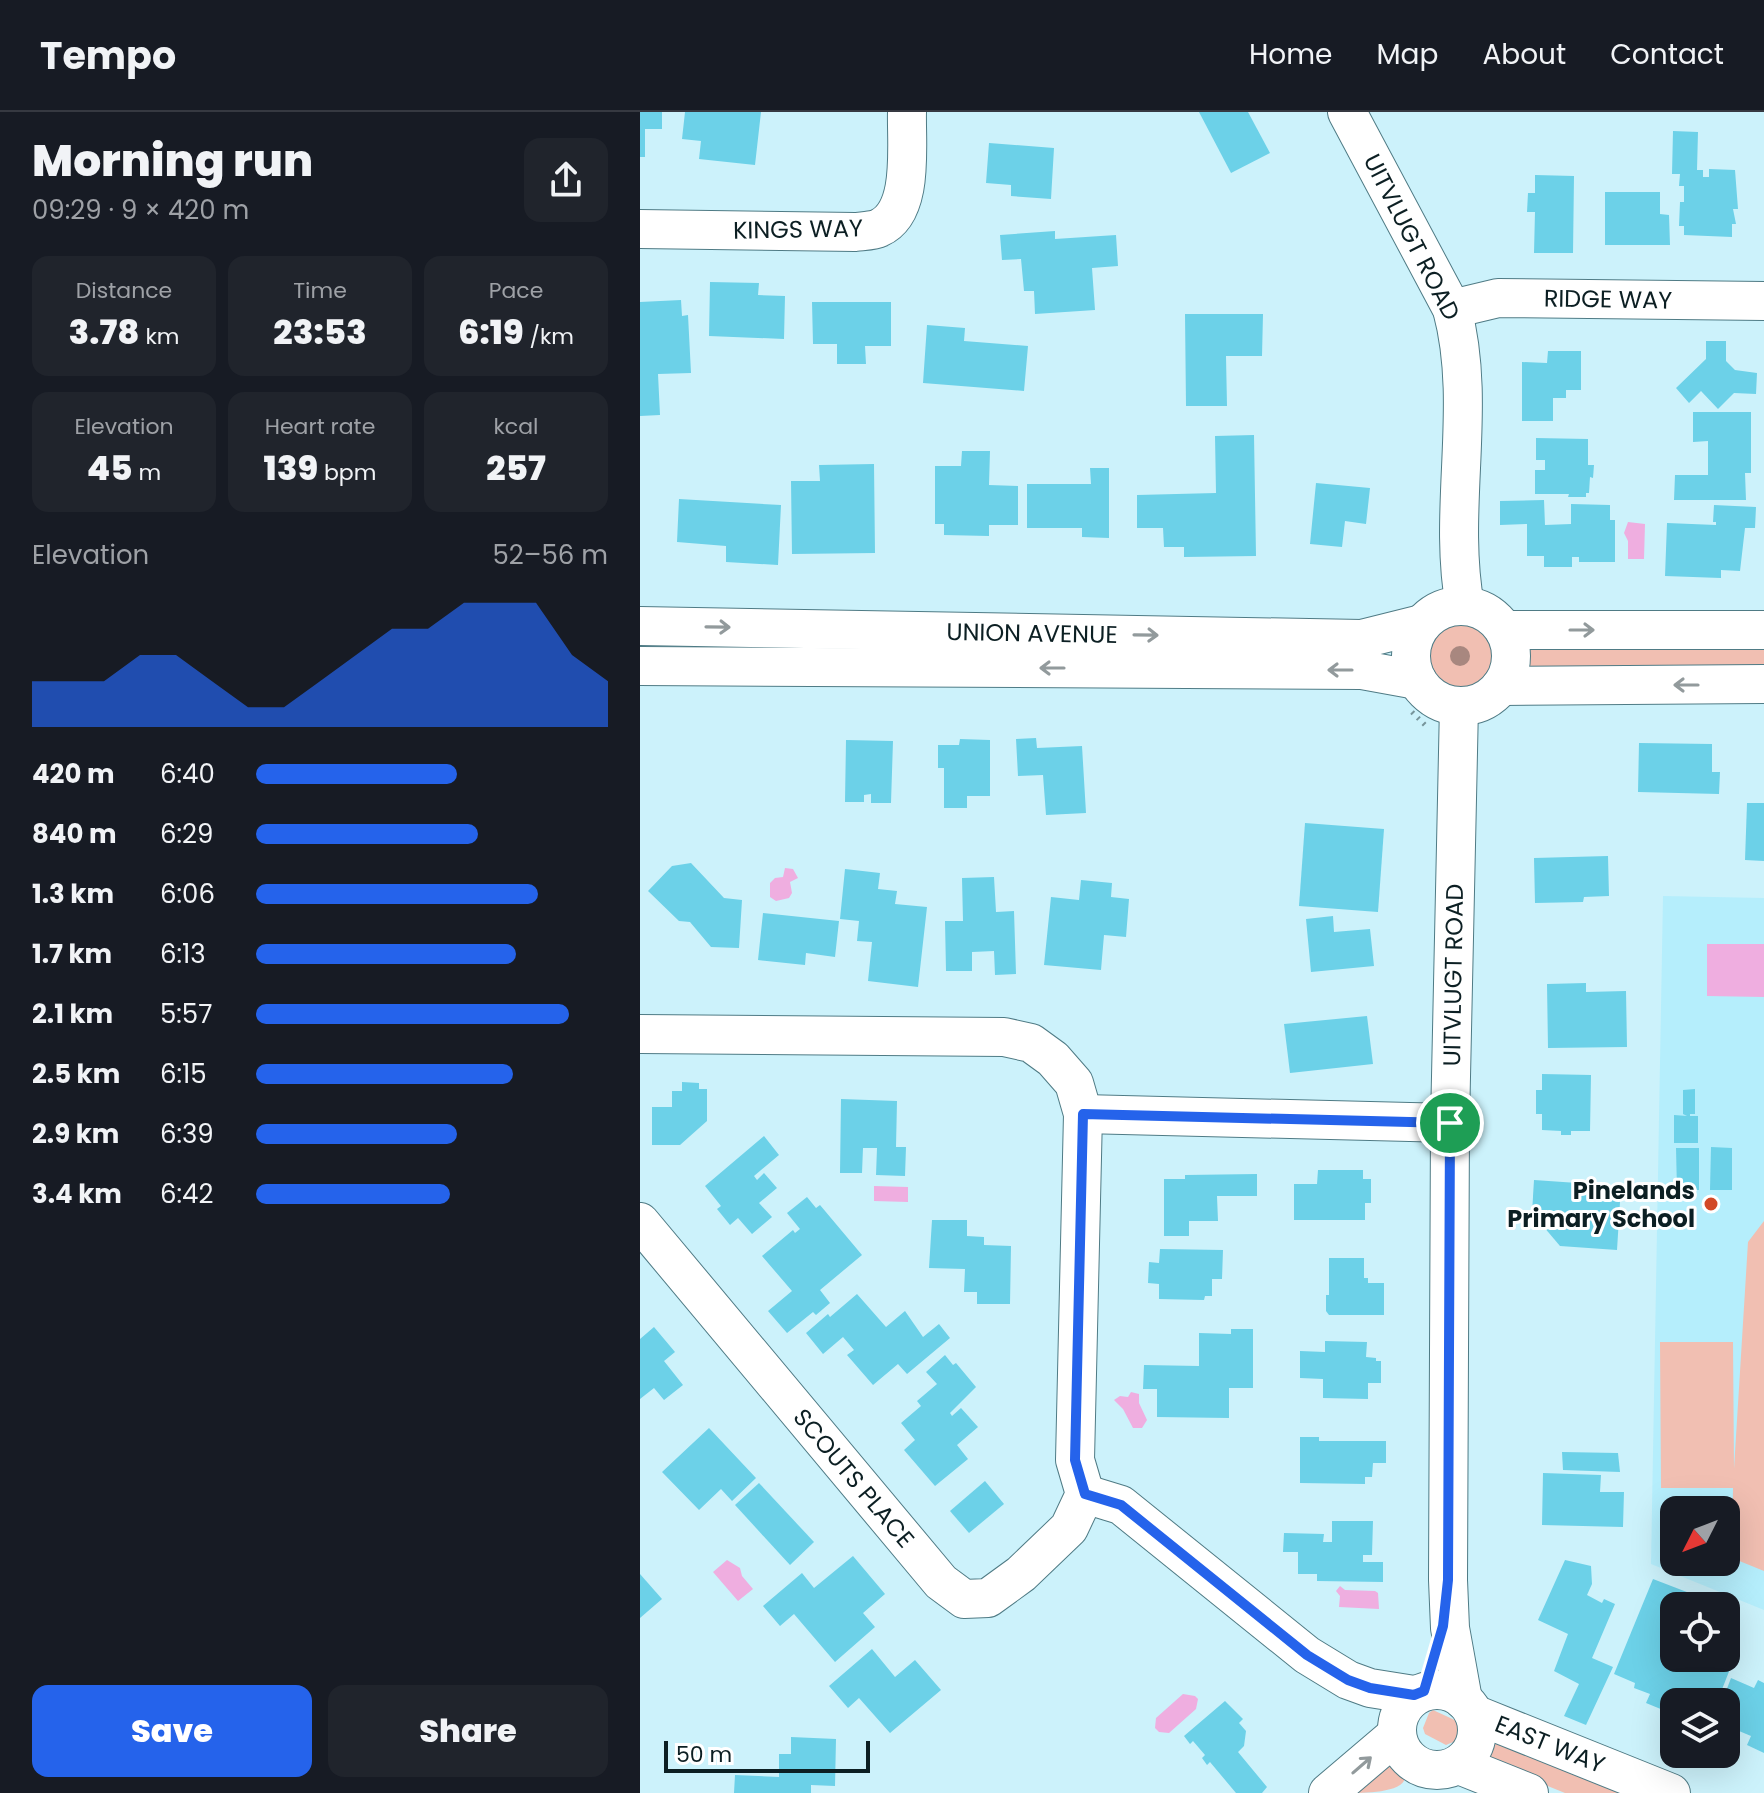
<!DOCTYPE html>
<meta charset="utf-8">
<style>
body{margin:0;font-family:Poppins,sans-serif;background:#20242c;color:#f1f3f6;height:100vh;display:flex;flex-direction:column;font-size:30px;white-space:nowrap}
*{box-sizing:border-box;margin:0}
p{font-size:26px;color:#9ea1a6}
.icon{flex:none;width:44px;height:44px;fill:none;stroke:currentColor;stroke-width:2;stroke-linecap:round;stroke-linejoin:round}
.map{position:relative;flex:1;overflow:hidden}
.side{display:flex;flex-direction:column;background:#171b24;width:640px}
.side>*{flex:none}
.needle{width:52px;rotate:228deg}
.controls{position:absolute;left:1020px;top:1384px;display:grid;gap:16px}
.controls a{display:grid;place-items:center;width:80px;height:80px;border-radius:16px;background:#171b24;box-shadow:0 8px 32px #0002;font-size:40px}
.scale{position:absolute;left:24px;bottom:20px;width:206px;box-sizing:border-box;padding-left:8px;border:4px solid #0c1f23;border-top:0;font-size:22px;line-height:28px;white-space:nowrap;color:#0c1f23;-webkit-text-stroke:6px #fff;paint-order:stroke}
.pin{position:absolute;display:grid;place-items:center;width:68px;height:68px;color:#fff;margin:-34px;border:4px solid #fff;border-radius:50%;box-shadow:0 2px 8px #0007}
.round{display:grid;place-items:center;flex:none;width:84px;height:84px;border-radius:16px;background:#20242c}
.headline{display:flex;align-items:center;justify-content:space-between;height:136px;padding:0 32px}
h1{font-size:44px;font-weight:800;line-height:60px}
.metrics{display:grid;grid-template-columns:repeat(3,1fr);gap:12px;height:136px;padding:8px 32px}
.metrics div{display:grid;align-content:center;border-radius:16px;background:#20242c;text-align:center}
.metrics b{font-size:34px;font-weight:800}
.metrics small{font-size:22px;font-weight:400}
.metrics p{font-size:22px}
.chart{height:224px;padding:16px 32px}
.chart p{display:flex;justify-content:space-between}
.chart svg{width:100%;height:144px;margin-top:8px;fill:#2563eb;opacity:.7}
.action{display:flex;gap:16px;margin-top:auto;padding:16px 32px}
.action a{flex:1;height:92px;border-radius:16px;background:#2563eb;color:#fff;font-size:32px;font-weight:800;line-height:92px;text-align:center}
.action a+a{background:#20242c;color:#f1f3f6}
ul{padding:0 32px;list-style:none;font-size:26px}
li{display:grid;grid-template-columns:128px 96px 1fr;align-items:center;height:60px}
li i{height:20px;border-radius:10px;background:#2563eb}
header{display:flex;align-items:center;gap:48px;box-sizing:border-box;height:112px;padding:0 40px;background:#171b24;border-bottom:2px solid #363941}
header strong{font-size:38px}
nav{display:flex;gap:44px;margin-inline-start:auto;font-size:28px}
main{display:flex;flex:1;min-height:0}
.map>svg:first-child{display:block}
.built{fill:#b5eefc;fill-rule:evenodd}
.green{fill:#f1bfb2}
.water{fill:#efaee0}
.building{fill:#6cd1e8}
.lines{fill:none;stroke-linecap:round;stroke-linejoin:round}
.minor-casing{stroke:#4f7b85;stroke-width:40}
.path{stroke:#77959b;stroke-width:5;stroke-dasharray:2 6;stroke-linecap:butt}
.minor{stroke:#fff;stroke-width:38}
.tree{fill:#a8877f}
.oneway{stroke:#929a9c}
.route-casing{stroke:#fff;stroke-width:16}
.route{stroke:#2563eb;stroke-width:10}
.poi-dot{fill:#d24826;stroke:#fff;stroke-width:3}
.labels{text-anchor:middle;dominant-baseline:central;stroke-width:6;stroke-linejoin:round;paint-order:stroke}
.street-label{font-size:24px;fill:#0c1f23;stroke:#fff}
.poi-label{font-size:24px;font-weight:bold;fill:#0c1f23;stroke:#fff;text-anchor:end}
</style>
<header>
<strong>Tempo</strong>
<nav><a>Home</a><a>Map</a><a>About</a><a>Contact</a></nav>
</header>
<main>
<section class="side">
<div class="headline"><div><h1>Morning run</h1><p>09:29 · 9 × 420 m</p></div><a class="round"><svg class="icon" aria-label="share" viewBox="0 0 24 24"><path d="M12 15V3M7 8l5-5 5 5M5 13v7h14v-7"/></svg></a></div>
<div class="metrics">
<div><p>Distance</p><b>3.78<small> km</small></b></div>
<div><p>Time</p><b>23:53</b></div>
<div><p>Pace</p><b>6:19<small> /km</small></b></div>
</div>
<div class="metrics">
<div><p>Elevation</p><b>45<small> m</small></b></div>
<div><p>Heart rate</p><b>139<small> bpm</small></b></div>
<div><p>kcal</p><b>257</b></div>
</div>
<div class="chart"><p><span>Elevation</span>52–56 m</p>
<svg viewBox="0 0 160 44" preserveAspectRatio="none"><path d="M0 44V30L10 30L20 30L30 22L40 22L50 30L60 38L70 38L80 30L90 22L100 14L110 14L120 6L130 6L140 6L150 22L160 30V44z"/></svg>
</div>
<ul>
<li><b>420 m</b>6:40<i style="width:57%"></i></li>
<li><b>840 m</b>6:29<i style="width:63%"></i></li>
<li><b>1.3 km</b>6:06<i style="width:80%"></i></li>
<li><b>1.7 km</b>6:13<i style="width:74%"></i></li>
<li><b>2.1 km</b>5:57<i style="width:89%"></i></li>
<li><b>2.5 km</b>6:15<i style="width:73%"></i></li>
<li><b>2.9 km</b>6:39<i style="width:57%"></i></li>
<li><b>3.4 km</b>6:42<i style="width:55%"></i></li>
</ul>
<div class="action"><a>Save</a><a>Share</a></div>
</section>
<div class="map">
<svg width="1124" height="1681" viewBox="0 0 1124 1681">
<rect width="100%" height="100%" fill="#ccf2fb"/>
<!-- built -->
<path class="built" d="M1023 784 1124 786V1498L1011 1452ZM1034 1398H1086V1450H1034Z"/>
<!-- green -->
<g class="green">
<circle cx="820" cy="544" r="35"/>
<path d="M885 530 1124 533V560L885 557Z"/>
<path d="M1124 1109V1459L1092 1446 1093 1376H1021L1020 1230H1093L1094 1357 1108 1130Z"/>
<path d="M793 1598 819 1610 821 1623 818 1628 806 1633 785 1622 783 1616 789 1601Z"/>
<path d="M848 1624 998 1681H925L846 1649 840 1636Z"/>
<path d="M753 1650C759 1653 765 1656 765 1664 766 1681 723 1681 709 1681Z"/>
</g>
<!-- water -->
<g class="water">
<path d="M988 410 1005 412 1004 447H988V429L984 421Z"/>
<path d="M145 756 153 757 158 766 150 770 152 781 149 786 136 789 130 785V771L135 766 143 765Z"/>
<path d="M1067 832H1124V885L1067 884Z"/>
<path d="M234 1074 268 1075V1090L234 1089Z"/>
<path d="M491 1280 499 1282V1291L507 1308 502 1316H493L483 1297 474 1288 480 1284 488 1285Z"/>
<path d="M87 1448 100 1456 102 1464 113 1477 98 1489 73 1460Z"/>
<path d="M700 1474 705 1478 735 1479 738 1481 739 1497 699 1495 700 1484 696 1479Z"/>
<path d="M543 1582 555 1584 558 1587 556 1597 529 1621 519 1620 515 1616 516 1606Z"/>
</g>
<!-- building -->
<g class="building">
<path d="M0 0H22V17H5V45H0Z"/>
<path d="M45 0H121L115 53 59 47 61 29 42 27Z"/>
<path d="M559 0H608L630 41 591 61Z"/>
<path d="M1033 19 1058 20 1057 58H1063V65H1069V57L1095 58 1098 97H1093L1096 112H1092V125L1044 123V114H1039L1040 90H1044V74H1039L1040 62H1032Z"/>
<path d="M349 31 414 36 411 87 371 84V73L346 71Z"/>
<path d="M895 63 934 64 933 141H894L895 100H887L888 81H895Z"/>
<path d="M965 80H1020V102L1029 103 1030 133H965Z"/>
<path d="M415 119V127L476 123 478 154 452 156 455 198 395 202 394 179H384L381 147 362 148 360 123Z"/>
<path d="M70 170 119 171 118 183 145 184 144 227 69 224Z"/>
<path d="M41 188 42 204 48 203 51 261 18 262 20 303 0 304V190Z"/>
<path d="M172 190H251V234H225L226 252H197V232H173Z"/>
<path d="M545 202H623L622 244H586L587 294H546Z"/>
<path d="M287 213 325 216 324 229 388 234 384 279 283 271Z"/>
<path d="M1066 229H1086V249L1095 258 1117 261 1116 282 1094 281 1078 297 1061 279 1049 291 1036 276 1066 247Z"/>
<path d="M908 239H941V278H926V286H913V309H882V250L907 251Z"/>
<path d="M1053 300H1111V361H1105L1106 388H1034L1035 363H1068V329L1053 330Z"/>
<path d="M614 323 616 444 544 445V435H524L523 416H497V383L576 381 575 324Z"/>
<path d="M896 326 948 327V353H954L953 366 950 365 949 381H946V385H928L929 382H895V358H905V348H896Z"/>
<path d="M322 339H350L349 373 378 374V413H349V424L304 423V412H295V354H321Z"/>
<path d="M234 352 235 441 152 442 151 369H180L179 353Z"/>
<path d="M450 356H469V426L442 425V416H387V372H451Z"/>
<path d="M676 371 730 376 726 412 705 409 702 435 670 432Z"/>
<path d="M39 387 141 393 138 453 86 450V434L37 430Z"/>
<path d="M904 388 905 413 931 412V392L970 393V408H975V450H939V445H932V455H904V444H887V412L860 413V389Z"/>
<path d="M1074 393 1116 395 1115 416H1105L1100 459 1081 458V466L1025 464 1027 411 1076 413V410H1073Z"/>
<path d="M396 626 397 636 442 634 446 701 406 703 403 663 378 664 376 627Z"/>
<path d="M320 627 350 628V684H327V696H304V656H298V633H319Z"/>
<path d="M206 628 253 629 251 691H231V682L224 683V690H205Z"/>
<path d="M999 631 1072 632V660H1080L1079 682 998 680Z"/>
<path d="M1107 691H1124V749L1105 748Z"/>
<path d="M665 711 744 717 738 800 659 794Z"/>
<path d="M968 744 969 784 944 785 943 790 895 791 894 746Z"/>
<path d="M51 751 84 786 102 788 99 836 71 835 50 810 39 809 8 779 32 754Z"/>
<path d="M205 757 240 761 238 777 257 779 255 792 287 795 278 875 228 869 232 830 217 829 219 809 200 807Z"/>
<path d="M354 765 356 800 374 799 376 862 355 863 354 839 332 840V859H306L305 809H323L322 766Z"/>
<path d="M441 768 472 771 471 785 489 787 486 825 464 823 461 858 404 853 411 785 439 788Z"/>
<path d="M123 801 199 809 195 845 166 841 165 853 118 848Z"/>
<path d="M693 804 694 820 730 817 734 854 671 860 666 807Z"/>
<path d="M946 871V880L986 879 987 935 908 936 907 872Z"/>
<path d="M727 904 733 952 650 961 644 912Z"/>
<path d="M902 962 951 963 950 1019H931V1023H921V1019L902 1018V1002H896V978H902Z"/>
<path d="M42 970 59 971V977H67V1009L40 1033H12V995H32V979H42Z"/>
<path d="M1055 977V1002H1050V1004H1058V1031H1034V1003L1047 1004 1043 1002V978Z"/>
<path d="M201 987 257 989 256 1035H266L265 1064 236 1063 237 1036H223L222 1061H200Z"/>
<path d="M124 1024 139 1043 114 1064 117 1068 124 1061 137 1076 119 1091 132 1105 112 1122 98 1106 90 1113 77 1097 81 1094 65 1074Z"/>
<path d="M1071 1035 1092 1036V1078H1070Z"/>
<path d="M1036 1036H1059V1078H1037Z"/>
<path d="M678 1058H723V1067H731V1091H725V1108H654V1072H677Z"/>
<path d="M617 1062V1084H577L578 1109H549V1124H524V1067H545V1063Z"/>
<path d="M894 1068 981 1074 977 1138 920 1134 892 1101Z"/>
<path d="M167 1085 176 1096 180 1093 222 1143 180 1178 190 1191 176 1203 173 1200 147 1221 128 1199 152 1179 122 1144 153 1118 155 1121 160 1117 147 1101Z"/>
<path d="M292 1108H327V1124L344 1125V1133L371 1134 370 1192H337V1180H324L325 1157 289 1156Z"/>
<path d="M520 1137 583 1138 582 1167H572V1184H565L564 1188 519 1187V1172L508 1171 509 1150 519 1151Z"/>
<path d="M689 1146H724V1166H728V1171H744V1203H689L686 1199V1183H689Z"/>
<path d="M217 1182 246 1215 265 1199 283 1225 299 1212 310 1226 267 1262 258 1252 233 1273 207 1243 214 1238 203 1225 183 1242 166 1221 188 1202 190 1205Z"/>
<path d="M14 1215 35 1240 24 1249 43 1273 24 1288 14 1276 0 1287V1227Z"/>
<path d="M591 1217H613V1276H589V1306L517 1305V1277H503L504 1253 559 1254V1221L591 1222Z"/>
<path d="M685 1229 727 1230 726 1245 736 1246V1249H741V1271H728V1287L683 1286V1267L660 1266V1239L685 1240Z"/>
<path d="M305 1243 313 1253 316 1251 336 1275 310 1301 312 1304 321 1296 338 1315 317 1333 328 1347 295 1374 264 1338 275 1328 261 1311 281 1294 277 1289 297 1272 286 1260Z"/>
<path d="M69 1316 116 1366 92 1389 81 1377 59 1398 22 1360Z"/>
<path d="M660 1325H679V1329H746V1351H733L732 1365H725V1372L660 1371Z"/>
<path d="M922 1340 978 1341 980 1360 923 1358Z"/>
<path d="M903 1361 961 1363 960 1380H984L983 1415 902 1413Z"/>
<path d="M345 1369 364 1392 329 1421 310 1399Z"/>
<path d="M119 1371 174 1430 150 1453 95 1393Z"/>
<path d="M692 1409H733L732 1443H723V1450H743V1470L677 1469V1462H658V1440H643L644 1421 684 1422 683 1430H692Z"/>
<path d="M213 1444 245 1482 223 1501 235 1515 195 1550 154 1502 140 1514 123 1494 162 1461 174 1476Z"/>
<path d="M925 1448 951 1454 952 1472 947 1483 962 1491 964 1487 975 1492 952 1546 973 1555 946 1613 924 1604 939 1572 914 1559 928 1522 898 1508Z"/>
<path d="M0 1462 22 1487 0 1506Z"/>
<path d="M1013 1467 1052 1482 1047 1494H1034V1541L1031 1549 1046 1555 1050 1546H1064L1090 1557 1077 1590H1034L1028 1600 1006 1591 1010 1582 994 1576 995 1571 974 1562Z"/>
<path d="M232 1537 255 1565 275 1548 301 1578 250 1621 219 1586 208 1596 189 1574Z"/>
<path d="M1091 1566 1114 1576 1118 1568 1124 1571V1641L1107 1633 1111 1624 1099 1619 1094 1629 1086 1626V1590H1082Z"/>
<path d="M585 1589 603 1607 599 1611 606 1619 604 1634 598 1640 627 1675 622 1681H596L570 1650 567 1653 562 1646 565 1643 553 1629 550 1632 544 1624Z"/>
<path d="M151 1625 196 1627 195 1674 171 1673V1681H94L95 1663 139 1665V1642H151Z"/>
</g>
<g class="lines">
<!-- minor casing -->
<g class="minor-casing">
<g id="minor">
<path d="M707 0 812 197C838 293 807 397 825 494"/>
<path d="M0 117 215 120C222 119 233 119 239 116 275 100 266 33 267 0"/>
<path d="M812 197 858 186 1124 189"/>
<circle cx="821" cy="544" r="50"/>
<path d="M0 514 722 527 782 512"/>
<path d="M864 518H1124"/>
<path d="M0 554 722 558 777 568"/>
<path d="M861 574 1124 572"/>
<path d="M819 594 810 1011 808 1468 810 1516 823 1588"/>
<path d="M0 922 364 925 391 931 413 947 434 971 443 1002 435 1348 445 1382 429 1416 381 1462 348 1486 324 1487 301 1470 0 1110"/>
<path d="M443 1002 810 1011"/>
<path d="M445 1382 481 1393 667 1543 708 1568 730 1576 774 1583"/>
<circle cx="797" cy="1618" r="40"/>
<path d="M834 1602 1031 1681"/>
<path d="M819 1653 889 1681"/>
<path d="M688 1681 755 1624"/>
</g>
</g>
<!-- path -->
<path class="path" d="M772 600 785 613"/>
<!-- minor -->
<use href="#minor" class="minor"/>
</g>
<!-- trees -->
<circle class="tree" cx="820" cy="544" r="10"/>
<!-- one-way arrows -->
<defs><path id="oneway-shaft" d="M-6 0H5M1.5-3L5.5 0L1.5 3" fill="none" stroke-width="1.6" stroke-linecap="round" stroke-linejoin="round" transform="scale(2)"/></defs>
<g class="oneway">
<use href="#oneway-shaft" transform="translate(78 515) rotate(1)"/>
<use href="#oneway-shaft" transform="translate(942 518)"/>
<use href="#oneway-shaft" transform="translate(506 523) rotate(1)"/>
<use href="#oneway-shaft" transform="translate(412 556) rotate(-180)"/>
<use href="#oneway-shaft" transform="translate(700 558) rotate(-180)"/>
<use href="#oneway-shaft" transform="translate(1046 573) rotate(180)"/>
<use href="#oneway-shaft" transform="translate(722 1653) rotate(-41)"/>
</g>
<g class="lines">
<!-- route casing -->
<g class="route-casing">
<path id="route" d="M443 1002 810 1011 808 1468 803 1514 784 1579 774 1583 730 1576 708 1568 667 1543 481 1393 445 1382 435 1348Z"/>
</g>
<!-- route -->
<use href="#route" class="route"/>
</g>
<!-- markers -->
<circle class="poi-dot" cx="1071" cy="1092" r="8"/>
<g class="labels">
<!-- street labels -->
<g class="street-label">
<text transform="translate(158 117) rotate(-1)">KINGS WAY</text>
<text transform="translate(772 125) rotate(63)">UITVLUGT ROAD</text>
<text transform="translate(968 187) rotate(1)">RIDGE WAY</text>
<text transform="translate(392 521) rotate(1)">UNION AVENUE</text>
<text transform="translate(813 863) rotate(-89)">UITVLUGT ROAD</text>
<text transform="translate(214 1366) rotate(50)">SCOUTS PLACE</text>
<text transform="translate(910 1632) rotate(22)">EAST WAY</text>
</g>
<!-- poi labels -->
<g class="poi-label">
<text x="1055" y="1078">Pinelands<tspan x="1055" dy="28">Primary School</tspan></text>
</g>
</g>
</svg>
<div class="controls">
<a><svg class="needle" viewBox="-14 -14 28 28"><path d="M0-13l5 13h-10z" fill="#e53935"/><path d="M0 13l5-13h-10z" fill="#9ea1a6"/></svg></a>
<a><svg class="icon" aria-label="locate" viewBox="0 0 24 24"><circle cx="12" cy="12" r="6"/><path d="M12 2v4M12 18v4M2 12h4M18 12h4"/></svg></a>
<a><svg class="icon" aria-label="layers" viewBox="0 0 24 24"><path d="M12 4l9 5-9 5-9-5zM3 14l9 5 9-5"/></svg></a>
</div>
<div class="scale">50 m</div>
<div class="pin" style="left:810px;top:1011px;background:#1e9e55"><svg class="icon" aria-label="arrive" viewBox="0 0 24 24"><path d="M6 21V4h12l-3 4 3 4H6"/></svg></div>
</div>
</main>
